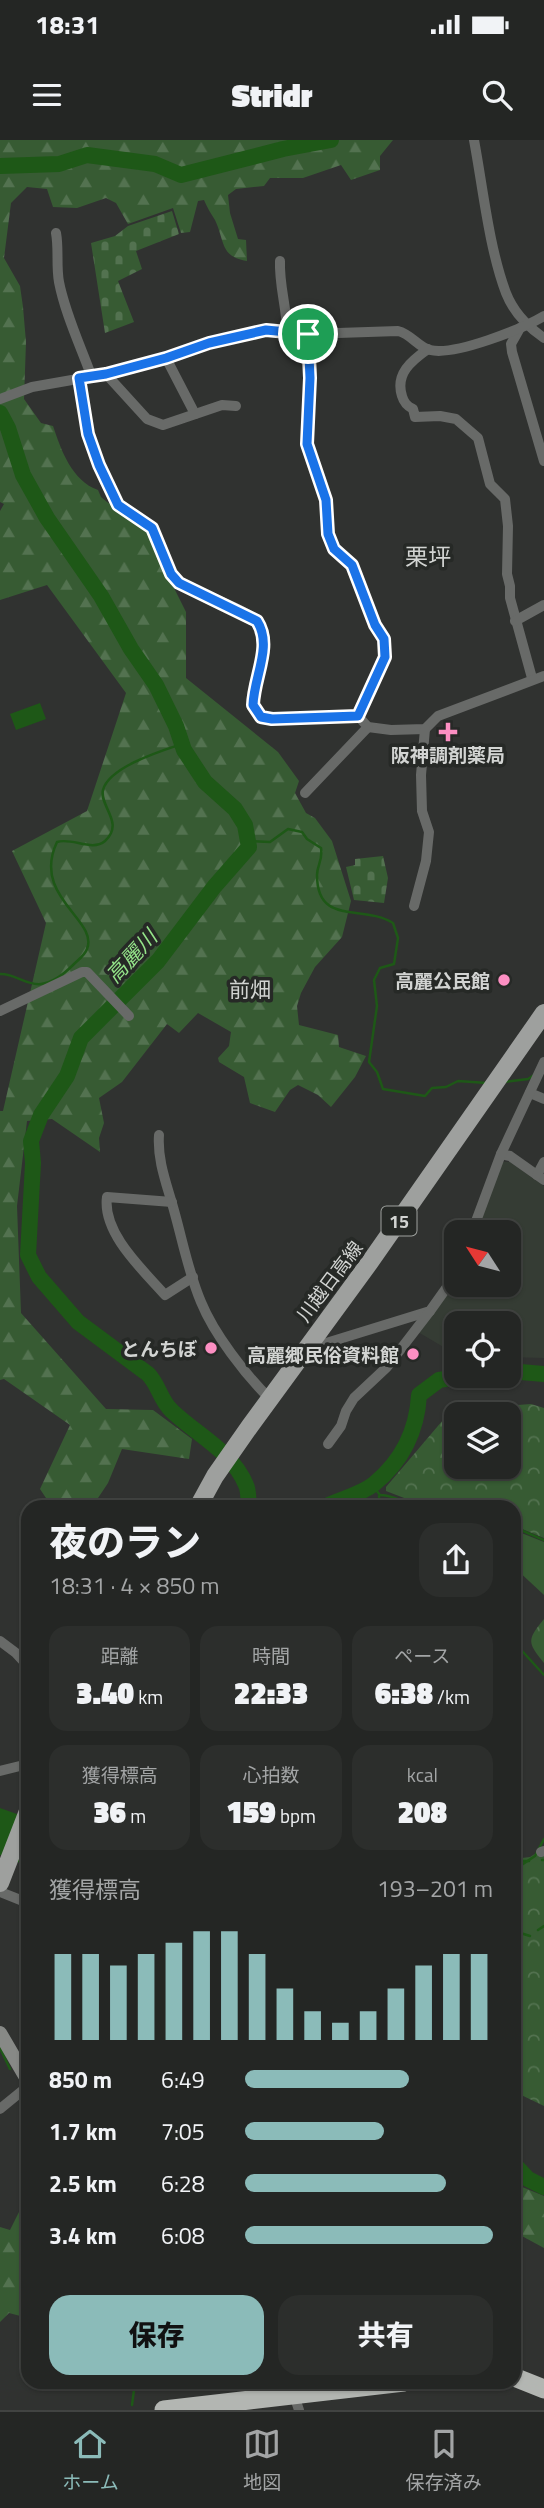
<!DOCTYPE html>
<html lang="ja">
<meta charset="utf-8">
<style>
body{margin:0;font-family:"Titillium Web","Noto Sans JP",sans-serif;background:#2c2e2c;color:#f1f3f6;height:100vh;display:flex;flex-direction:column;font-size:26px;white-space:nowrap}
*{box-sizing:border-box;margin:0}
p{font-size:23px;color:#a3a5a6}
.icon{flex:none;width:38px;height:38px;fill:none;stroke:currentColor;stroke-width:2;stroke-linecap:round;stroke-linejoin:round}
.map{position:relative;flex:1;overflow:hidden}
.panel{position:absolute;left:21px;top:1360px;width:500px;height:889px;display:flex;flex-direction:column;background:#242624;border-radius:21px;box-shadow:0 2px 5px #0004,0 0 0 2px #414341}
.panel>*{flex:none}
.needle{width:46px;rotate:306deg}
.tools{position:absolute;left:444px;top:1080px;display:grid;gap:14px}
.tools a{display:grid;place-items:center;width:77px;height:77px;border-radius:14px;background:#242624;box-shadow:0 2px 5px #0004,0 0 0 2px #414341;font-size:35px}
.pin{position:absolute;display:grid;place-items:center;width:60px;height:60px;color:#fff;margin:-30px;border:4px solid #fff;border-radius:50%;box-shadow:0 2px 7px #0007}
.round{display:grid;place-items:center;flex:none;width:74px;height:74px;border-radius:21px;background:#2c2e2c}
.summary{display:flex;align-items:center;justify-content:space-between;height:119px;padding:0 28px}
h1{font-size:38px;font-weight:800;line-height:52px}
.metrics{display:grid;grid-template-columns:repeat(3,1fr);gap:10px;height:119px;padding:7px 28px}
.metrics div{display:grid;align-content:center;border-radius:18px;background:#2c2e2c;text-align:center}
.metrics b{font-size:30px;font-weight:800}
.metrics small{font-size:19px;font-weight:400}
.metrics p{font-size:19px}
.chart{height:196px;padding:14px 28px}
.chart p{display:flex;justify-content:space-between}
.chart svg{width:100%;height:126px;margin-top:7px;stroke:#8bbbb9;stroke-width:6}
.primary-button{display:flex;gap:14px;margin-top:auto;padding:14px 28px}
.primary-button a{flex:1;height:80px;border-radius:21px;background:#8bbbb9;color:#111;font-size:28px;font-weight:800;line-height:80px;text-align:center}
.primary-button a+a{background:#2c2e2c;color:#f1f3f6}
ul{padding:0 28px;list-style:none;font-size:23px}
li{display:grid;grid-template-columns:112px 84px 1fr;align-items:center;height:52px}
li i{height:18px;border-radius:9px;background:#8bbbb9}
.status{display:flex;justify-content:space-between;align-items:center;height:49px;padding:0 35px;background:#242624;direction:ltr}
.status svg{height:19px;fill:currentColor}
header{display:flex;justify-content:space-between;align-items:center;height:91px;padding:0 28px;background:#242624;font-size:32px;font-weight:800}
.tab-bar{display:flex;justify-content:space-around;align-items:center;height:98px;border-top:2px solid #414341;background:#242624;font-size:19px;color:#a3a5a6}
.tab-bar a{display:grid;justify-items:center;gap:4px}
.tab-bar .current{color:#8bbbb9}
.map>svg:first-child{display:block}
.built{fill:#353c34}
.green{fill:#375b33}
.forest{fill:url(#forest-firs)}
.cemetery{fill:url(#cemetery-stones)}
.park{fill:url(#park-crowns);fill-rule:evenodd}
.water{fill:#1e5817}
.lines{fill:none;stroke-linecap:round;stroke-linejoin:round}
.stream{stroke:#1e5817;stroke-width:2.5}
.river{stroke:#1e5817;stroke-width:16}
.street{stroke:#686a68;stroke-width:10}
.secondary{stroke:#878986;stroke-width:14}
.primary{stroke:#9ea09e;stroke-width:18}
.highway{stroke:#b3b6b2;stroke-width:19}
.route-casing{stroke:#fff;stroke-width:14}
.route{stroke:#1a73e8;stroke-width:9}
.poi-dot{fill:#fc8fc2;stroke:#262926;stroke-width:2.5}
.labels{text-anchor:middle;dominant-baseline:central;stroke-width:7;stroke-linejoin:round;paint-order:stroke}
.shield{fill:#262926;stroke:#9ea19e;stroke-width:2}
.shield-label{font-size:18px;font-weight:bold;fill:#d2d4d2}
.poi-label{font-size:19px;font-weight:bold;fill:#d2d4d2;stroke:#262926;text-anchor:end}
.street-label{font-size:19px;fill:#d2d4d2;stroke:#262926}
.water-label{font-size:21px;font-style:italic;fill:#94e389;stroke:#262926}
.neighbourhood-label{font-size:21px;fill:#d2d4d2;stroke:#262926}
.quarter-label{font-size:23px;fill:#d2d4d2;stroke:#262926}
</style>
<div class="status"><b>18:31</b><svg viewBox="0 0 49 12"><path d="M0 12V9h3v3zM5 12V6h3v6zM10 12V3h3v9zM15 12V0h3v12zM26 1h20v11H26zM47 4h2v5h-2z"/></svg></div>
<header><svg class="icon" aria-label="menu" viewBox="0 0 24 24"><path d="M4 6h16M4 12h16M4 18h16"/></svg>Stridr<svg class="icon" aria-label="search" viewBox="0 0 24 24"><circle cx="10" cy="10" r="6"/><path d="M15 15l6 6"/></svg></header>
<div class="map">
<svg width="544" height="2270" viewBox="0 0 544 2270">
<defs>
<pattern id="forest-firs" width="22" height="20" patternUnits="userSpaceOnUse" patternTransform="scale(1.75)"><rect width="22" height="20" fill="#375b33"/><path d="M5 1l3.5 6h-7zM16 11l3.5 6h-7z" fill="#537250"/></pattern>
<pattern id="cemetery-stones" width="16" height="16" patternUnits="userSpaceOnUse" patternTransform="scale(1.75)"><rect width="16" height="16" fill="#375b33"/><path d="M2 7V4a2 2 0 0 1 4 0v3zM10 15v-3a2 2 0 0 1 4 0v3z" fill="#537250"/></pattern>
<pattern id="park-crowns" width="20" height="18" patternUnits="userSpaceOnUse" patternTransform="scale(1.75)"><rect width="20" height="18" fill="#375b33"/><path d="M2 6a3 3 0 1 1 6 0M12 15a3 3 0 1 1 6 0" fill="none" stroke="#537250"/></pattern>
</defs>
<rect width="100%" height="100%" fill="#303230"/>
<!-- built -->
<path class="built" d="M501 1022H510L544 1046V1218L509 1217V1183H457V1215L418 1192 457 1139V1144H509V1092H476Z"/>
<!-- green -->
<path class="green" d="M514 1390 544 1402V1455L515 1428Z"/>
<!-- forest -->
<g class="forest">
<path d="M0 0H393L380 16V30L351 40 341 25 303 38H270L264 46 236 49 228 55 230 73 238 99 246 100 247 121C220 117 225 101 215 80 211 74 207 67 204 60L198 61 190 92 181 93 173 68 128 84 116 63 106 58 77 68 53 67 47 49 27 47 11 63 4 118 20 146 23 167 26 202 24 259 41 283 53 286C61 310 72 341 98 350L101 357 107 362 150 388 168 436 186 472V538L278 612 299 641 295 653 306 673 315 678 332 701 351 761 342 797 315 827 301 853 297 866 299 885 338 895 339 907 366 916 355 937 331 967 318 955 298 945 290 950 275 972 250 963 244 937 219 922 218 918 229 906 231 892 198 873 179 893 167 884 122 942 99 958 104 983 99 998 100 1012 52 979 27 981 17 1066 21 1173 106 1269 153 1270 192 1299 189 1319 122 1309 108 1343 92 1367H52L40 1349 70 1285 4 1239 0 1240V971H3L46 783 12 711 87 671 126 553 47 445 0 460V371L4 364 0 362Z"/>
<path d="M515 2044 544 2056V2108L520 2095 515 2089Z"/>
<path d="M28 2062V2178L9 2173 0 2182V2087L10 2090 23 2064Z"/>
</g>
<!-- cemetery -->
<g class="cemetery">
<path d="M172 71 179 94 136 111 142 129 118 141 134 182 105 193 91 103 115 96 128 86Z"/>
<path d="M383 716 388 738 384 763 354 760 346 727 355 725V719Z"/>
</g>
<!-- park -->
<g class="park">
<path d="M531 1264 544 1268V1398L515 1386 514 1367H473L459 1360 412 1361 386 1351V1347L443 1280 462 1269ZM457 1274H509V1326H457Z"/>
<path d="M544 1479V1523C527 1502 527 1500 544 1479Z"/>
<path d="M544 1708V1966L515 1952 514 1719 530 1717Z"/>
</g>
<!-- water -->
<g class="water">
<path d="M40 563 46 579 16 590 10 574Z"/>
<path d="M0 1668 28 1678V1726L0 1715Z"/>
</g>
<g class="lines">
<!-- stream -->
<g class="stream">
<path d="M248 701 270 702 288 689 302 692 307 699 321 708C323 721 317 725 317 735 317 786 362 764 393 783L398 798 394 824 380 828 374 840 377 866 369 922 377 932 383 949 425 956 432 948 446 947 458 941 487 943"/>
<path d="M0 834C14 833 27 846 41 844 52 843 65 833 73 825 78 820 85 815 87 809 99 780 31 757 57 702 72 697 92 712 105 701 125 683 99 666 103 650 109 627 161 611 182 604"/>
<path d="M503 942 528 939 534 935"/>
<path d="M372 1345 380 1355C392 1355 402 1362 413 1363 433 1364 452 1358 471 1367"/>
<path d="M379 1356 380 1367"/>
<path d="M514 1387 544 1400"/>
<path d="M514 1502 544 1535"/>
<path d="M542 1720H544"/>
<path d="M514 1721H529"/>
<path d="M514 1730 535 1716 544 1699"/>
<path d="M538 1790 544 1786"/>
<path d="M514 1791 530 1796"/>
<path d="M0 1908 10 1929"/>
<path d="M23 1919 28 1917"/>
<path d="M132 2265 135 2242"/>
</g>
<!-- river -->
<g class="river">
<path d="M0 26 59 24 87 15 155 24 181 35 283 9 331 0"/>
<path d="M0 273 8 288 23 335 47 378 101 456 131 509 156 545 176 586 184 610 205 642 235 669 245 685 249 707 214 747 158 821 81 898 67 936 41 975 31 1001 33 1023 28 1115 39 1137 78 1182 148 1234C159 1245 160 1260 172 1271 197 1295 232 1311 246 1345 249 1351 248 1360 249 1367"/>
<path d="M509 1231 544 1234"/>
<path d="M324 1367C340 1359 360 1355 374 1344 402 1321 417 1290 419 1255L439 1240 463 1236"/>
<path d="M514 2024 528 2039 544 2047"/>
</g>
<!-- street -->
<g class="street">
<path d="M474 0C483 48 489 108 506 153 513 171 528 187 544 198"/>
<path d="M56 93C59 109 56 126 59 142 65 173 80 205 91 235"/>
<path d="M280 121C279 146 287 168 287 192"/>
<path d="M520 188 511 204 512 212 544 321"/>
<path d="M308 194 310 238 307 304 326 360 328 394 334 409 352 425 375 485 385 499V517L358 576"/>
<path d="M428 209C411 221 395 234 402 256 404 263 407 266 413 269L415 277 440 276 456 279 478 298 490 344 505 359 508 386 507 434 510 446V458L532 538"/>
<path d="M166 218 195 274"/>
<path d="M106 234 147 279 163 285 222 265 236 266"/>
<path d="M79 238 88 294 98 325 118 364 152 388 171 434 179 443C195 451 246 470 257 481 262 486 265 495 265 501 265 522 254 543 253 565L261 577 272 579 358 576 368 587 391 590 425 589 438 576 544 536"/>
<path d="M0 259 32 247 106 234 166 218 209 203 266 190 308 194 398 191C411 194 418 207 430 210 455 216 522 189 544 176"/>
<path d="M515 481 544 465"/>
<path d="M305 653 368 587"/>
<path d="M414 766 426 721 429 692 422 671 421 635 425 589"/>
<path d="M0 871 82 832H87L129 876"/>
<path d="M530 953 544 959"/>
<path d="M159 995C157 1022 168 1047 175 1074 183 1103 189 1134 201 1162 214 1194 245 1234 269 1258"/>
<path d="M501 1014 510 1016 544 1040"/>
<path d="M537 1035 544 1022"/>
<path d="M172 1062 107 1057C102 1093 143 1130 165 1155L193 1137"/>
<path d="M472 1092 501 1014 544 922"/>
<path d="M310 1202 323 1204 430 1171 457 1133"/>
<path d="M328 1304 341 1286 346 1271 354 1258 387 1227 430 1171"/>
<path d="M0 1501 16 1513 28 1526"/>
<path d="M0 1631 28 1624"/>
<path d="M541 1712 544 1711"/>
<path d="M0 1752 28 1763"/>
<path d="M0 1969 28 1946"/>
<path d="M294 2255 299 2270"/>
</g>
<!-- secondary -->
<g class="secondary">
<path d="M0 1893 28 1941"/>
<path d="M288 2242 294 2255"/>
</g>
<!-- primary -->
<g class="primary">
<path d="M198 1367 215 1336 250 1286 370 1122 544 873"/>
<path d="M0 1743 28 1671"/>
</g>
<!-- highway -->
<g class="highway">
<path d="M514 2237 544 2249"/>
<path d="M164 2270 404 2242"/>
</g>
</g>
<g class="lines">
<!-- route casing -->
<g class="route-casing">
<path id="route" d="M266 190 308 194 310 238 307 304 326 360 328 394 334 409 352 425 375 485 384 499 385 517 358 576 272 579 261 577 253 565C254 536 273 506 257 481L179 443 171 434 152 388 118 365 99 325 88 294 79 238 106 234 166 218 209 203Z"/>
</g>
<!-- route -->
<use href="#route" class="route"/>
</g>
<!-- markers -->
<g class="poi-dot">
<path d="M444.5 581.5h7v7h7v7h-7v7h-7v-7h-7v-7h7z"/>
<circle cx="504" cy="840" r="7"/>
<circle cx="211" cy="1208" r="7"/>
<circle cx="413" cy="1214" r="7"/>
</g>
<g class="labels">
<!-- shield labels -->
<rect class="shield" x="381.5" y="1066.5" width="35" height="29" rx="5"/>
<g class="shield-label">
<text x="399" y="1081">15</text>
</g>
<!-- poi labels -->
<g class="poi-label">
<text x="448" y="614" text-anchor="middle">阪神調剤薬局</text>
<text x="490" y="840">高麗公民館</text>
<text x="197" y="1208">とんちぼ</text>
<text x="399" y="1214">高麗郷民俗資料館</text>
</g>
<!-- street labels -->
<g class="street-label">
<text transform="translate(329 1141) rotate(-53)">川越日高線</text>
</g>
<!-- water labels -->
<g class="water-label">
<text transform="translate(131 816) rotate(-47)">高麗川</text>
</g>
<!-- neighbourhood labels -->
<g class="neighbourhood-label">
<text x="250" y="849">前畑</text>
</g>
<!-- quarter labels -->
<g class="quarter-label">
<text x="428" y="416">栗坪</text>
</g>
</g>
</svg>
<div class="tools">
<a><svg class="needle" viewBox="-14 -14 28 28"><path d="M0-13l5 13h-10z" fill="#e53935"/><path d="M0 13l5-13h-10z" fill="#a3a5a6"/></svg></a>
<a><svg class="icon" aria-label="locate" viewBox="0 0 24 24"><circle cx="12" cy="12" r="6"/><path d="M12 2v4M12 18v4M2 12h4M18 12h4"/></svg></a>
<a><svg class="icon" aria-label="layers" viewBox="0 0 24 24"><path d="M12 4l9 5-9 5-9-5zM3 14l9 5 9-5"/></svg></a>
</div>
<div class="pin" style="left:308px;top:194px;background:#1e9e55"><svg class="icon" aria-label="arrive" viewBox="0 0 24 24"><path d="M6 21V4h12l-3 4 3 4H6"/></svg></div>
<section class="panel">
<div class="summary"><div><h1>夜のラン</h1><p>18:31 · 4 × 850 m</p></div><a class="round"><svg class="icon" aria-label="share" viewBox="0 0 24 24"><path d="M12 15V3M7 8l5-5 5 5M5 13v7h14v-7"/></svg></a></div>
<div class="metrics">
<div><p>距離</p><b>3.40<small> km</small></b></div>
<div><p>時間</p><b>22:33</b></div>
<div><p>ペース</p><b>6:38<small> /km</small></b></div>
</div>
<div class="metrics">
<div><p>獲得標高</p><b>36<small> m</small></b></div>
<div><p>心拍数</p><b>159<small> bpm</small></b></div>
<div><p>kcal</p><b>208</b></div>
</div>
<div class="chart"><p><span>獲得標高</span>193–201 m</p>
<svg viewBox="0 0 160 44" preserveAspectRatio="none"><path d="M5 44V14M15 44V14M25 44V18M35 44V14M45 44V10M55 44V6M65 44V6M75 44V14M85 44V26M95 44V34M105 44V38M115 44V34M125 44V26M135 44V18M145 44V14M155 44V14"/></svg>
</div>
<ul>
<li><b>850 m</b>6:49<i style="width:66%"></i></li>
<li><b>1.7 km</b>7:05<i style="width:56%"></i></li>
<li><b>2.5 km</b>6:28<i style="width:81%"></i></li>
<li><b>3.4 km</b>6:08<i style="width:100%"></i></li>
</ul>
<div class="primary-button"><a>保存</a><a>共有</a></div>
</section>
</div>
<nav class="tab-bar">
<a class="current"><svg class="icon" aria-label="home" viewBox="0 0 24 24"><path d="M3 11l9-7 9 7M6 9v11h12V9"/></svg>ホーム</a>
<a><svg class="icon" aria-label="map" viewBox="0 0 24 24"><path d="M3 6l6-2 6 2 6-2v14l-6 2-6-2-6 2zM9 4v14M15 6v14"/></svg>地図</a>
<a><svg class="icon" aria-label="saved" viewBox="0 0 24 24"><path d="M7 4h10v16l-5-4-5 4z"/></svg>保存済み</a>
</nav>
